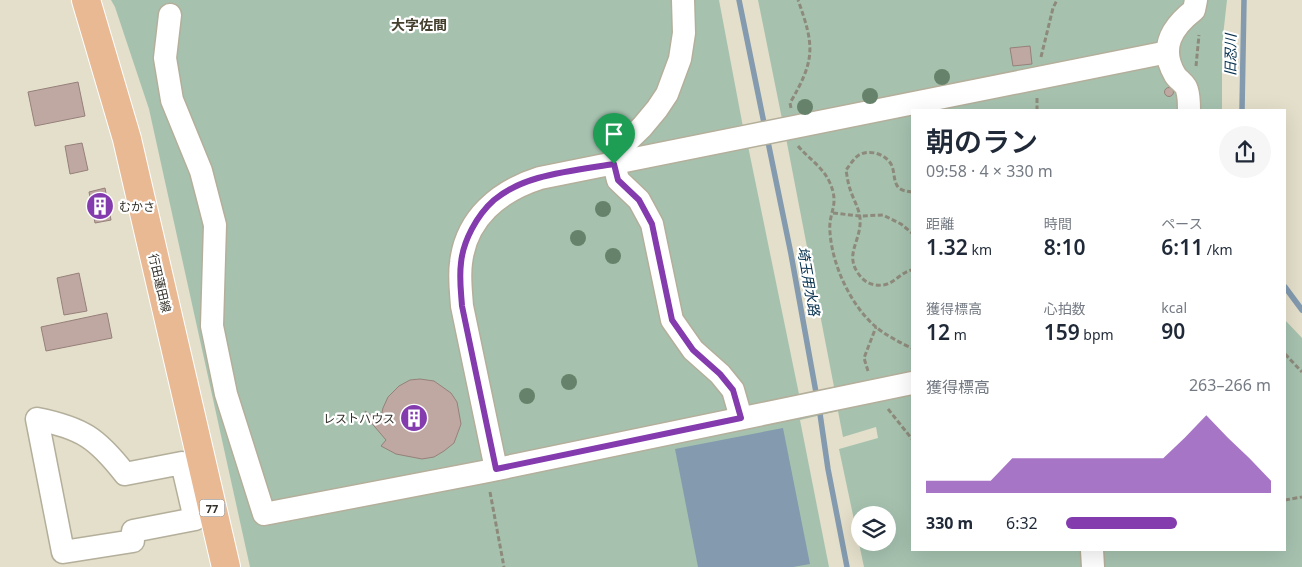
<!DOCTYPE html>
<html lang="ja">
<meta charset="utf-8">
<style>
body{margin:0;font-family:"Noto Sans","Noto Sans JP",sans-serif;background:#f6f6f7;color:#1f2937;height:100vh;display:flex;flex-direction:column;font-size:19px;white-space:nowrap}
*{box-sizing:border-box;margin:0}
p{font-size:16px;color:#747a83}
.icon{flex:none;width:28px;height:28px;fill:none;stroke:currentColor;stroke-width:2;stroke-linecap:round;stroke-linejoin:round}
.map{position:relative;flex:1;overflow:hidden}
.drawer{position:absolute;left:911px;top:109px;width:375px;height:442px;display:flex;flex-direction:column;background:#fff;border-radius:0px;box-shadow:0 5px 20px #0002}
.drawer>*{flex:none}
.buttons{position:absolute;left:851px;top:506px;display:grid;gap:10px}
.buttons a{display:grid;place-items:center;width:45px;height:45px;border-radius:50%;background:#fff;box-shadow:0 5px 20px #0002;font-size:25px}
.pin{position:absolute;display:grid;place-items:center;width:42px;height:42px;color:#fff;margin:-51px -21px;border-radius:50% 50% 50% 0;rotate:-45deg;box-shadow:0 0 5px #0007}
.pin .icon{rotate:45deg}
.round{display:grid;place-items:center;flex:none;width:52px;height:52px;border-radius:26px;background:#f6f6f7}
.headline{display:flex;align-items:center;justify-content:space-between;height:85px;padding:0 15px}
h1{font-size:28px;font-weight:600;line-height:38px}
.figures{display:grid;grid-template-columns:repeat(3,1fr);gap:8px;height:85px;padding:5px 15px}
.figures div{display:grid;align-content:center}
.figures b{font-size:21px;font-weight:600}
.figures small{font-size:14px;font-weight:400}
.figures p{font-size:14px}
.chart{height:140px;padding:10px 15px}
.chart p{display:flex;justify-content:space-between}
.chart svg{width:100%;height:90px;margin-top:5px;fill:#833bae;opacity:.7}
ul{padding:0 15px;list-style:none;font-size:16px}
li{display:grid;grid-template-columns:80px 60px 1fr;align-items:center;height:38px}
li i{height:12px;border-radius:6px;background:#833bae}
.map>svg:first-child{display:block}
.green{fill:#a6c2af;fill-rule:evenodd}
.water{fill:#839aaf}
.lines{fill:none;stroke-linecap:round;stroke-linejoin:round}
.stream{stroke:#839aaf;stroke-width:5.5}
.building{fill:#bfa8a2;stroke:#96807a}
.minor-casing{stroke:#b4af9b;stroke-width:25}
.major-casing{stroke:#fff;stroke-width:30}
.path{stroke:#8e8a7b;stroke-width:3;stroke-dasharray:5 2.5;stroke-linecap:butt}
.minor{stroke:#fff;stroke-width:22}
.major{stroke:#e9b994;stroke-width:28}
.tree{fill:#67826a}
.route-casing{stroke:#fff;stroke-width:10}
.route{stroke:#833bae;stroke-width:6}
.labels{text-anchor:middle;dominant-baseline:central;stroke-width:4.5;stroke-linejoin:round;paint-order:stroke}
.shield{fill:#fff;stroke:#6f6d68;stroke-width:1}
.shield-label{font-size:11px;font-weight:bold;fill:#312f27}
.poi-label{font-size:12px;fill:#312f27;stroke:#fff;text-anchor:start}
.street-label{font-size:12px;fill:#312f27;stroke:#fff}
.neighbourhood-label{font-size:14px;font-weight:bold;fill:#44402e;stroke:#fff}
.water-label{font-size:14px;font-style:italic;fill:#032e4c;stroke:#fff}
</style>
<div class="map">
<svg width="1302" height="567" viewBox="0 0 1302 567">
<rect width="100%" height="100%" fill="#e4dfca"/>
<!-- green -->
<path class="green" d="M111 0H719L743 127 782 119 758 0H1227L1222 45V110H912V550H1285V320L1302 338V567H864L839 449 878 438 876 427 843 437 838 411 800 420 829 567H250L149 109 115 7ZM786 138 835 392 800 399 748 146ZM860 515H888V542H860Z"/>
<!-- water -->
<path class="water" d="M783 428 810 564 793 567H698L675 449Z"/>
<g class="lines">
<!-- stream -->
<g class="stream">
<path d="M739 0 765 128"/>
<path d="M1242 110 1244 0"/>
<path d="M767 137 791 254 817 398"/>
<path d="M1285 287 1302 310"/>
<path d="M819 407 828 469 847 567"/>
</g>
</g>
<!-- building -->
<g class="building">
<path d="M1030 46 1032 64 1013 66 1010 48Z"/>
<path d="M78 82 85 116 35 126 28 92Z"/>
<circle cx="1169" cy="92" r="4.5"/>
<path d="M82 143 88 170 70 174 65 146Z"/>
<path d="M105 188 111 220 95 223 89 192Z"/>
<path d="M79 273 87 311 64 315 57 278Z"/>
<path d="M107 313 112 338 46 351 41 327Z"/>
<path d="M420 379 434 381 451 393 457 402 461 424 454 443 444 451 434 457 422 459 396 454 381 446 386 440 369 420 365 411 371 415 381 417 383 408 388 397 399 386 410 380Z"/>
</g>
<g class="lines">
<!-- minor casing -->
<g class="minor-casing">
<g id="minor">
<path d="M683 0 684 33 680 59 667 94 657 109 642 127 615 153 614 164 618 180 639 200 652 224 672 320 693 350 720 374 733 390 741 418"/>
<path d="M170 15 165 58 172 100 201 171 215 225 212 326 226 394 264 514 483 472 912 383"/>
<path d="M1189 110C1189 104 1189 96 1187 90 1186 84 1178 80 1175 75 1159 48 1172 27 1194 10L1196 0"/>
<path d="M37 419C82 428 97 438 125 474L182 463 195 519 133 531V541L63 552Z"/>
<path d="M496 469 462 306C461 291 459 277 461 263 466 218 499 191 540 178L1168 52"/>
<path d="M1092 550 1093 567"/>
</g>
</g>
<!-- major casing -->
<g class="major-casing">
<path id="major" d="M86 0 127 139 226 567"/>
</g>
<!-- path -->
<g class="path">
<path d="M1041 57 1053 8 1057 0"/>
<path d="M1196 66 1199 35"/>
<path d="M1037 98V110"/>
<path d="M791 108 790 103C815 60 815 47 798 0"/>
<path d="M798 146C809 159 823 167 830 183 840 206 828 212 830 232 832 265 851 306 876 327 884 334 902 344 912 348"/>
<path d="M912 192C907 191 901 191 898 187 893 181 895 171 891 164 885 154 870 149 859 155 854 158 850 165 846 170 847 176 848 183 850 189 853 199 859 208 860 218 862 242 842 255 861 277 866 283 874 286 882 285 893 285 901 272 912 270"/>
<path d="M833 213 860 216 883 215 901 224 912 233"/>
<path d="M1285 354 1302 372"/>
<path d="M868 371 864 358 876 327"/>
<path d="M888 409 912 439"/>
<path d="M490 492 504 567"/>
<path d="M1285 500 1302 497"/>
</g>
<!-- minor -->
<use href="#minor" class="minor"/>
<!-- major -->
<use href="#major" class="major"/>
</g>
<!-- trees -->
<g class="tree">
<circle cx="942" cy="77" r="8"/>
<circle cx="870" cy="96" r="8"/>
<circle cx="805" cy="107" r="8"/>
<circle cx="603" cy="209" r="8"/>
<circle cx="578" cy="238" r="8"/>
<circle cx="613" cy="256" r="8"/>
<circle cx="569" cy="382" r="8"/>
<circle cx="527" cy="396" r="8"/>
</g>
<g class="lines">
<!-- route casing -->
<g class="route-casing">
<path id="route" d="M614 164 618 180 639 200 652 224 672 320 693 350 720 374 733 390 741 418 496 469 462 306C461 291 459 278 461 263 463 241 477 215 494 200 506 190 524 182 538 178 563 171 589 168 614 164Z"/>
</g>
<!-- route -->
<use href="#route" class="route"/>
</g>
<!-- icons -->
<defs>
<g id="building-disc" transform="scale(1.4375)"><circle r="9.5" fill="#833bae" stroke="#fff"/><path d="M-4-6H4V6H1V3H-1V6H-4ZM-2.5-4.3h1.7v1.8h-1.7ZM.8-4.3h1.7v1.8H.8ZM-2.5-1h1.7V.8h-1.7ZM.8-1h1.7V.8H.8Z" fill="#fff"/></g>
</defs>
<g fill-rule="evenodd">
<use href="#building-disc" x="100" y="206"/>
<use href="#building-disc" x="414" y="418"/>
</g>
<g class="labels">
<!-- shield labels -->
<rect class="shield" x="199.5" y="499.5" width="25" height="17" rx="4"/>
<g class="shield-label">
<text x="212" y="508">77</text>
</g>
<!-- poi labels -->
<g class="poi-label">
<text x="119" y="206">むかさ</text>
<text x="395" y="418" text-anchor="end">レストハウス</text>
</g>
<!-- street labels -->
<g class="street-label">
<text transform="translate(160 283) rotate(77)">行田蓮田線</text>
</g>
<!-- neighbourhood labels -->
<g class="neighbourhood-label">
<text x="419" y="24">大字佐間</text>
</g>
<!-- water labels -->
<g class="water-label">
<text transform="translate(1230 55) rotate(-89)">旧忍川</text>
<text transform="translate(809 281) rotate(80)">埼玉用水路</text>
</g>
</g>
</svg>
<div class="buttons">
<a><svg class="icon" aria-label="layers" viewBox="0 0 24 24"><path d="M12 4l9 5-9 5-9-5zM3 14l9 5 9-5"/></svg></a>
</div>
<div class="pin" style="left:614px;top:164px;background:#1e9e55"><svg class="icon" aria-label="arrive" viewBox="0 0 24 24"><path d="M6 21V4h12l-3 4 3 4H6"/></svg></div>
<section class="drawer">
<div class="headline"><div><h1>朝のラン</h1><p>09:58 · 4 × 330 m</p></div><a class="round"><svg class="icon" aria-label="share" viewBox="0 0 24 24"><path d="M12 15V3M7 8l5-5 5 5M5 13v7h14v-7"/></svg></a></div>
<div class="figures">
<div><p>距離</p><b>1.32<small> km</small></b></div>
<div><p>時間</p><b>8:10</b></div>
<div><p>ペース</p><b>6:11<small> /km</small></b></div>
</div>
<div class="figures">
<div><p>獲得標高</p><b>12<small> m</small></b></div>
<div><p>心拍数</p><b>159<small> bpm</small></b></div>
<div><p>kcal</p><b>90</b></div>
</div>
<div class="chart"><p><span>獲得標高</span>263–266 m</p>
<svg viewBox="0 0 160 44" preserveAspectRatio="none"><path d="M0 44V38L10 38L20 38L30 38L40 27L50 27L60 27L70 27L80 27L90 27L100 27L110 27L120 17L130 6L140 17L150 27L160 38V44z"/></svg>
</div>
<ul>
<li><b>330 m</b>6:32<i style="width:54%"></i></li>
</ul>
</section>
</div>
